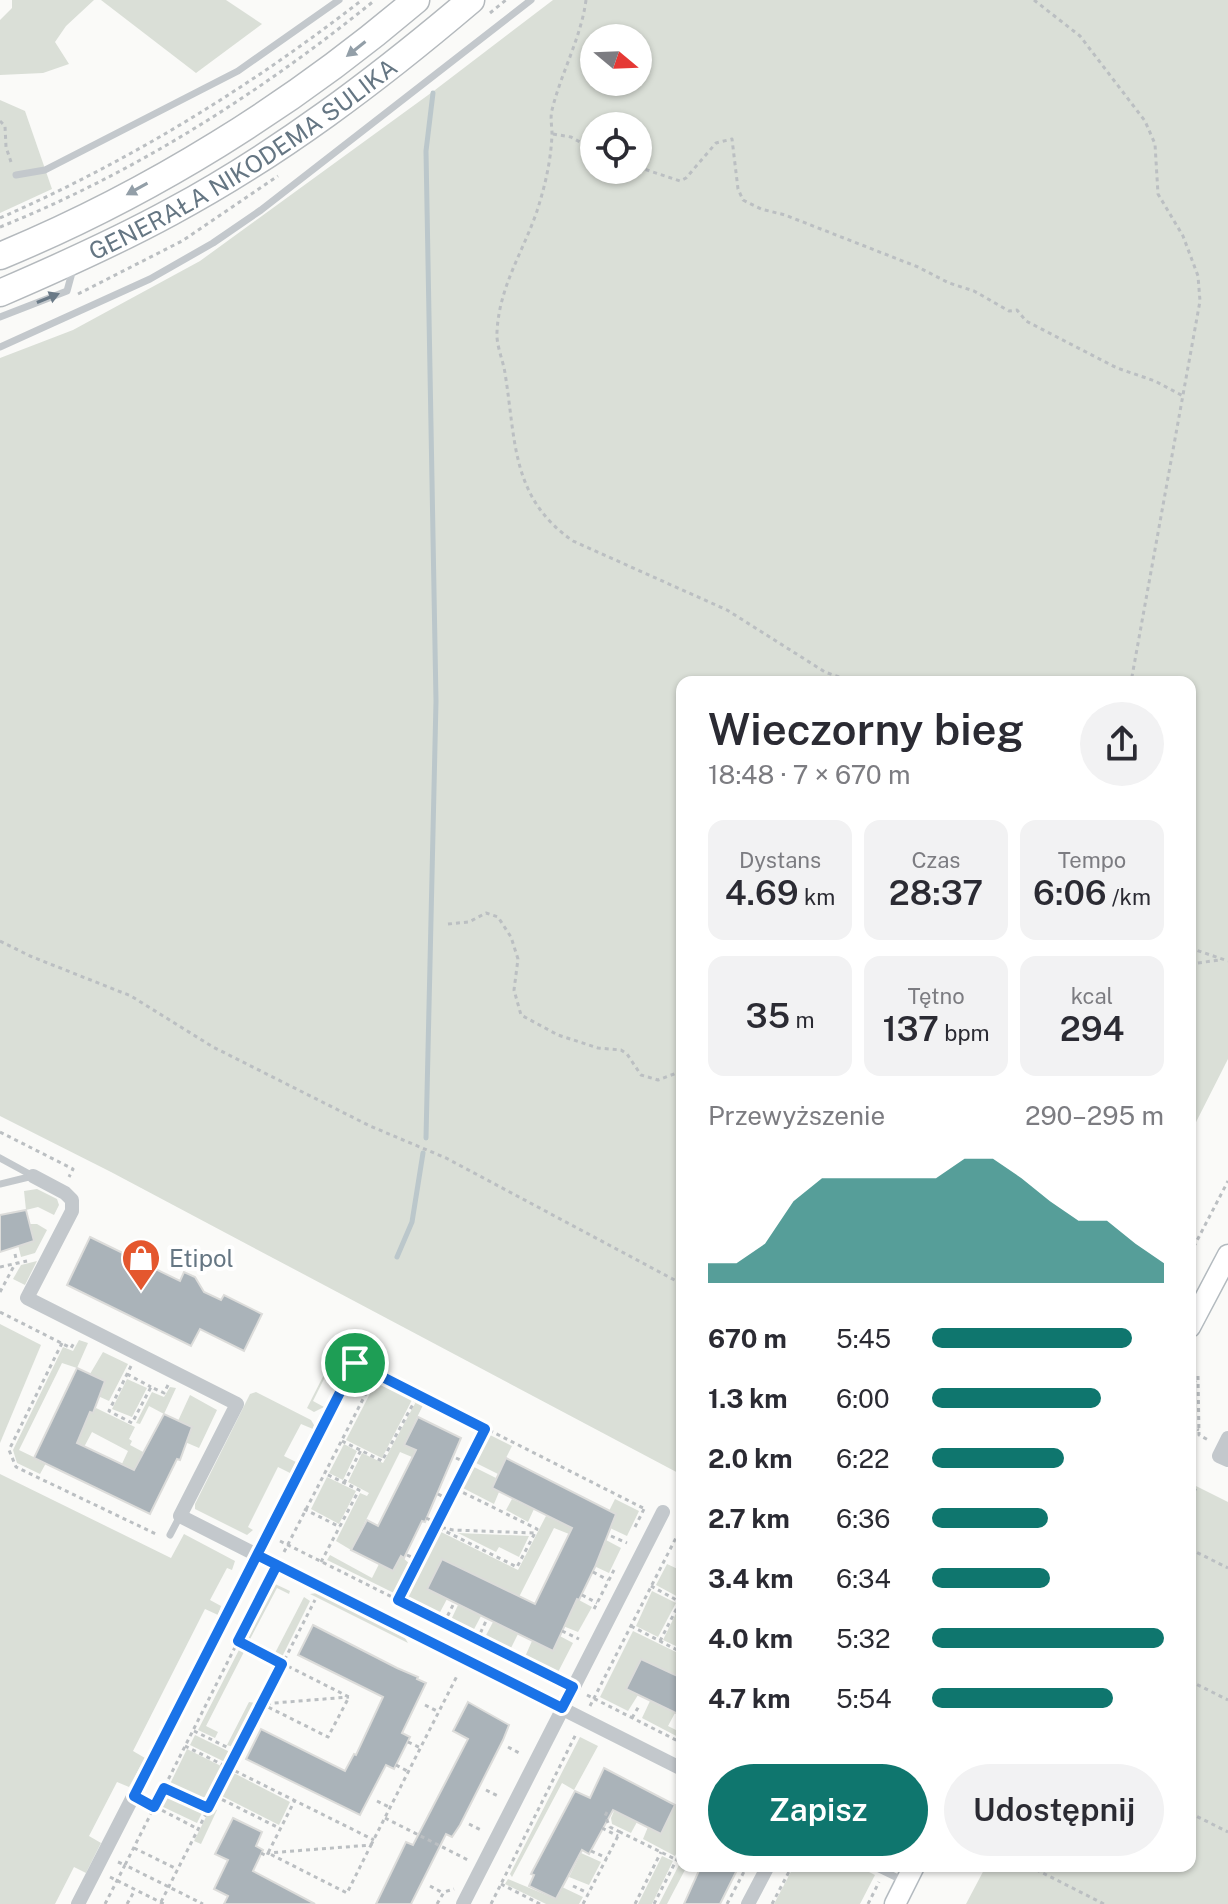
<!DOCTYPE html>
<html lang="pl">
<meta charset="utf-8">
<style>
body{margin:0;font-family:"Public Sans",sans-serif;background:#f2f2f3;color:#2b2b33;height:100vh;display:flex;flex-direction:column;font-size:30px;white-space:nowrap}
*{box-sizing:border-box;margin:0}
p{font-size:26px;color:#7c7c81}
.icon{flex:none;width:44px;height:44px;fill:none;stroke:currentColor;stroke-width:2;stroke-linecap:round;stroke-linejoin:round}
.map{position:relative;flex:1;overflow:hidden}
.side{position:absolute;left:676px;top:676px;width:520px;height:1196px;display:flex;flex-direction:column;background:#fff;border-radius:16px;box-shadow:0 2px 6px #0004}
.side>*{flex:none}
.needle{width:52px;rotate:109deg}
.fabs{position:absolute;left:580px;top:24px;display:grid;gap:16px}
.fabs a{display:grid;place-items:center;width:72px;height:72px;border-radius:50%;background:#fff;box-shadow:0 2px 6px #0004;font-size:40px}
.pin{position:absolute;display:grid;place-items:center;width:68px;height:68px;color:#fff;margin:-34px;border:4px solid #fff;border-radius:50%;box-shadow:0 2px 8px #0007}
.round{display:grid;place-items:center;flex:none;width:84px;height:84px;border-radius:42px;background:#f2f2f3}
.summary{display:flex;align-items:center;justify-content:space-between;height:136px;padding:0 32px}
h1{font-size:44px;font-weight:600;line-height:60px}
.metrics{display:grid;grid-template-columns:repeat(3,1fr);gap:12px;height:136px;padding:8px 32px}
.metrics div{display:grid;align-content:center;border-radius:16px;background:#f2f2f3;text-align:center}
.metrics b{font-size:34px;font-weight:600}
.metrics small{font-size:22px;font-weight:400}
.metrics p{font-size:22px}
.chart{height:224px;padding:16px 32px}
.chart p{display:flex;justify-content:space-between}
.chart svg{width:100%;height:144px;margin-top:8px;fill:#0f766e;opacity:.7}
.primary-button{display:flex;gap:16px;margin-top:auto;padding:16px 32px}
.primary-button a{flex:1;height:92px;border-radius:48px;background:#0f766e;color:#fff;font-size:32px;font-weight:600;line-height:92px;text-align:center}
.primary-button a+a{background:#f2f2f3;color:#2b2b33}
ul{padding:0 32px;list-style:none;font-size:26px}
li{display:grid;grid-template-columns:128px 96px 1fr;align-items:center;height:60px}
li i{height:20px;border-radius:10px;background:#0f766e}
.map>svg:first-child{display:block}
.green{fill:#dadfd7;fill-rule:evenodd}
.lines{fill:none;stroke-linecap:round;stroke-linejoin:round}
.stream{stroke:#bbc7cb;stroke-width:5}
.building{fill:#aab3b9;stroke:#dcdcda;stroke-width:2}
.secondary-casing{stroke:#b3babf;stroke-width:23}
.highway-casing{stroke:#b4b9bd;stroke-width:29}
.path{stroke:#bbbfc2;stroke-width:3;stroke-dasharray:4 4;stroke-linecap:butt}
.lane{stroke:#c3c8cc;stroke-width:7}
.street{stroke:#c3c8cc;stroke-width:14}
.secondary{stroke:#fff;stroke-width:20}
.highway{stroke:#fff;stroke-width:26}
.oneway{fill:#939fa8}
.oneway2{fill:#6a7a87}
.route-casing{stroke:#fff;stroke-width:16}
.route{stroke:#1a73e8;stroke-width:10}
.labels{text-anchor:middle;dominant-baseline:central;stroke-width:8;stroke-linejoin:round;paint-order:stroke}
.street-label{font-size:24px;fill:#657683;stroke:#fff}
.poi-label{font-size:24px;fill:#657683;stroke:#fff;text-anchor:start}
</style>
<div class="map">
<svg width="1228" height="1904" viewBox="0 0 1228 1904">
<rect width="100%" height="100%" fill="#fafaf8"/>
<!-- green -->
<g class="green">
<path d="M12 0H94L66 26 55 42 69 64 43 73 0 75V20L12 8Z"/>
<path d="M101 0H226L262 24 196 73Z"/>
<path d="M553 0H1228V1059L1190 1134V682H682V1475L111 1172 0 1116V358L73 330 200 261 435 90ZM594 38H638V82H594ZM594 126H638V170H594Z"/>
<path d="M0 100 25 111 52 189 0 213Z"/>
<path d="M37 1189 57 1199 59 1205 54 1215 38 1207 26 1210 24 1191Z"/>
<path d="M30 1224H37L47 1230 35 1253 21 1257 18 1245 34 1241Z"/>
<path d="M37 1261 25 1285 13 1279 21 1265Z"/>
<path d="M0 1324 41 1345 0 1443Z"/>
<path d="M79 1340 88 1343 77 1368 62 1363 19 1450 46 1463 40 1474 17 1463 13 1450 63 1347 73 1351Z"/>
<path d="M338 1347 352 1354 344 1369 332 1363 313 1401 324 1407 314 1412 307 1408Z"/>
<path d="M103 1352 128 1364 109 1401 98 1396 105 1381 90 1374Z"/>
<path d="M378 1378 414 1396 382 1458 346 1440Z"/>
<path d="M127 1379 147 1388 132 1417 112 1409Z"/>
<path d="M170 1387 176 1388 164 1414 149 1406 140 1424 136 1423 152 1392 164 1397Z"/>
<path d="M256 1392 311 1420 314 1425 313 1429 301 1424 284 1456 296 1462 290 1473 278 1467 248 1527 253 1530 247 1535 195 1509V1504L250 1394Z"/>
<path d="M190 1395 217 1410 199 1448 185 1442 192 1427 178 1421Z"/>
<path d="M418 1398 425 1401 404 1444 416 1451 412 1457 400 1452 351 1550 336 1541 360 1493 367 1496 369 1493 348 1482 362 1453 383 1463Z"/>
<path d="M96 1408 135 1427 129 1439 132 1441 130 1445 145 1453 134 1472 121 1466 128 1451 92 1432 83 1449 75 1445 90 1412 93 1413Z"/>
<path d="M486 1433 512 1446 498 1474 472 1461Z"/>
<path d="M344 1444 357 1451 343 1480 329 1473Z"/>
<path d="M470 1465 496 1478 492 1488 499 1492 494 1504 459 1486Z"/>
<path d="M0 1474 171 1558 184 1534 235 1561 232 1570 227 1568 210 1600 221 1606 218 1615 205 1609 133 1751 145 1758 129 1787 117 1782 89 1836 101 1843 86 1873 74 1867 55 1904H0Z"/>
<path d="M327 1477 356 1491 339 1524 311 1509Z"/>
<path d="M1190 1483 1228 1502V1904H966L986 1866H1190Z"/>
<path d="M512 1499 534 1509 528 1522 506 1510Z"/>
<path d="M615 1499 639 1511 627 1536 610 1528 616 1514 609 1511Z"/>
<path d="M546 1516 572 1528 569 1534 554 1528 519 1597 447 1599 438 1616 402 1598 437 1530 518 1570Z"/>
<path d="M458 1533 529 1536 519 1557 499 1547 496 1552Z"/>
<path d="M606 1540 621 1548 609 1573 594 1566Z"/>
<path d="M330 1555 372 1578 379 1564 393 1571 401 1556 412 1566 398 1595 327 1560Z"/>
<path d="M667 1564 682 1571V1599L656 1585Z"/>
<path d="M273 1583 290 1591 289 1594 277 1588 248 1643 244 1640Z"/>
<path d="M652 1591 676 1603 658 1637 636 1626Z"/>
<path d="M317 1593 405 1638 408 1643 310 1594Z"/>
<path d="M304 1597 310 1601 281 1659 274 1655Z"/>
<path d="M577 1599 592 1607 578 1632 563 1626Z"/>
<path d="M458 1605 481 1616 472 1633 450 1622Z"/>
<path d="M680 1605 682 1638 678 1647 663 1640Z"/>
<path d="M493 1622 518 1634 509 1652 484 1639Z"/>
<path d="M633 1631 680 1654 682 1651V1678L641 1659 627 1689 638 1695 628 1711 600 1697Z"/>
<path d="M556 1634 573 1643 556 1676 524 1659 532 1641 549 1649Z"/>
<path d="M241 1646 246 1648 206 1726 218 1732 215 1738 198 1730Z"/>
<path d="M262 1690 265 1691 236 1748 227 1745 249 1702 255 1703Z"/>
<path d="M650 1701 675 1713 668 1726 682 1733V1739L642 1718Z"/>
<path d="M195 1735 232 1753 227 1763 190 1745Z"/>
<path d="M580 1737 598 1746 574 1790 562 1783 512 1877 510 1874Z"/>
<path d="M187 1749 225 1768 206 1804 169 1786Z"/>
<path d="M230 1771 290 1802 279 1825 218 1794Z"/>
<path d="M166 1791 204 1809 197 1823 159 1805Z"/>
<path d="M682 1798V1842L675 1856 643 1839 648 1827 661 1833 675 1805 678 1807Z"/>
<path d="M211 1807 217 1810 201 1844 194 1841Z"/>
<path d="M614 1811 637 1822 631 1833 612 1824 611 1818Z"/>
<path d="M581 1853 601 1862 589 1885 569 1877Z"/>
<path d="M662 1856 673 1861 652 1904H638Z"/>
<path d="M682 1859V1866H687L667 1904H659Z"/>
<path d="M794 1866H857L875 1875 860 1904H774Z"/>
<path d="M508 1879 556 1899 562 1887 583 1897 579 1904H546L505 1884Z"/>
</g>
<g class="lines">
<!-- stream -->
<g class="stream">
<path d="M426 1138 436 701 426 151 433 93"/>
<path d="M397 1257 412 1222 423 1153"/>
</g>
</g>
<!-- building -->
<g class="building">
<path d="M26 1210 34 1241 0 1252V1215Z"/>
<path d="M90 1237 180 1281 184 1272 195 1277 204 1292 221 1300 224 1295 262 1314 244 1351 200 1329 191 1346 67 1285Z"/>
<path d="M77 1368 105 1381 93 1413 90 1412 77 1443 134 1470 164 1414 192 1427 180 1460 177 1459 150 1514 34 1458Z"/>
<path d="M418 1417 461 1438 425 1522 422 1521 404 1558 401 1556 393 1571 351 1550 367 1520 378 1526 416 1450 404 1445Z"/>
<path d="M506 1458 616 1514 595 1567 579 1600 577 1599 553 1651 427 1589 442 1559 535 1604 572 1528 492 1488Z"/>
<path d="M313 1625 397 1668 418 1677 417 1679 426 1683 402 1733 410 1737 394 1769 386 1765 360 1815 246 1759 261 1729 345 1771 354 1754 356 1755 383 1697 298 1655Z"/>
<path d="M641 1659 682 1678V1716L626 1689Z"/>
<path d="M468 1702 509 1725 503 1740 460 1825 452 1837 446 1834 411 1904H376L406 1842 413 1845 468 1739 453 1731Z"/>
<path d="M604 1768 675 1805 661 1834 613 1810 589 1854 582 1850 556 1899 529 1886 534 1875 531 1874 575 1791 590 1798Z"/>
<path d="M233 1818 262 1832 256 1846 263 1850 253 1871 315 1904H224L228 1896 214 1889 228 1860 215 1854Z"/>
<path d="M701 1866H739L720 1904H684Z"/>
</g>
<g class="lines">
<!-- secondary casing -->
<g class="secondary-casing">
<g id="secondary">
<path d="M1190 1327 1228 1255"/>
<path d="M895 1904 914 1866"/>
</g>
</g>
<!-- highway casing -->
<g class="highway-casing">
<g id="highway">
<path d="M0 256C150 194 293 105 416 0"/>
<path id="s1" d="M0 293C58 268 116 242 171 212 279 154 378 79 471 0"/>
</g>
</g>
<!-- path -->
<g class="path">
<path d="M586 0C581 38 561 73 552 110 550 118 552 126 552 134 551 161 545 186 537 211 523 252 499 287 497 332 496 345 503 360 505 373 516 441 511 498 573 541L727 610 825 672 853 682"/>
<path d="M1034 0 1080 36 1145 121 1155 144 1158 194 1183 236 1198 276 1200 301 1131 682"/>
<path d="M490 13 506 0"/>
<path d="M0 121 5 126 6 147 11 162"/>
<path d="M553 134 571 137 594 150"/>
<path d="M638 167 680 181 686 178 716 143 732 139 738 189 743 200 761 209 785 215 918 267 949 283 974 291 1009 311 1017 310 1026 321 1117 368 1155 381 1183 396"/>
<path d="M0 218C130 161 250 87 362 0"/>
<path d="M0 227C135 173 263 91 375 0"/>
<path d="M78 294 182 241 278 176"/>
<path d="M448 924 469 922 486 913 498 917 511 937 518 959 514 990 521 1015 558 1035 598 1048 621 1050 627 1054 641 1075 658 1080 682 1071"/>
<path d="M0 941 30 956 131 996 213 1047 370 1126 446 1158 682 1284"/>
<path d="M1190 948 1228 961"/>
<path d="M1190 964 1220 960"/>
<path d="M0 1132 73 1169 69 1177"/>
<path d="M15 1254 17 1263"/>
<path d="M1190 1254 1228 1181"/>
<path d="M0 1267 27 1261"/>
<path d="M0 1292 15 1264"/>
<path d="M0 1312 71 1348 75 1341"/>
<path d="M62 1343 9 1450 16 1467 158 1535"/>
<path d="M131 1366 109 1411 132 1423 151 1387 164 1393 168 1385"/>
<path d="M368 1369 643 1508"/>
<path d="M127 1374 151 1387"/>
<path d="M1198 1376 1199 1435 1210 1441"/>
<path d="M1190 1391 1196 1379"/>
<path d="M1190 1426 1199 1430"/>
<path d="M342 1441 382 1461 418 1395"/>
<path d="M456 1458 467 1463"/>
<path d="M344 1483 361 1450"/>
<path d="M456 1489 537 1529 517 1567 435 1526 453 1530 534 1533"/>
<path d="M438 1494 449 1500"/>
<path d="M1190 1499 1196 1488"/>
<path d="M304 1509 340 1527"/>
<path d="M426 1518 437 1523"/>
<path d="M635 1527 644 1509"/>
<path d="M611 1536 627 1543"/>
<path d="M280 1541 398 1600 485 1429"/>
<path d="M1190 1549 1228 1568"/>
<path d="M284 1552 376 1374"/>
<path d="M407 1555 418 1560"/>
<path d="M321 1562 359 1490 324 1473"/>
<path d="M593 1572 608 1580"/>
<path d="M651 1586 682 1603"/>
<path d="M582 1595 597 1603"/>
<path d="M398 1600 559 1680"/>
<path d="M594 1609 614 1570"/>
<path d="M444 1623 453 1605"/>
<path d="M631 1626 679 1651 682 1645"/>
<path d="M562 1631 579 1639"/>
<path d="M477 1640 487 1619"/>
<path d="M238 1641 349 1697 328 1737 262 1704 349 1697"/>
<path d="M660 1641 680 1602"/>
<path d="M1190 1681 1228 1700"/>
<path d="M587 1695 682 1743"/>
<path d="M425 1705 439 1712"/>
<path d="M590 1706 681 1528"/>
<path d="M632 1718 639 1706"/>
<path d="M194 1731 237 1752"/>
<path d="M408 1742 421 1748"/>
<path d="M185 1746 374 1840"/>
<path d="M508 1747 521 1754"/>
<path d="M396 1765 409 1772"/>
<path d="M165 1788 208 1808"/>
<path d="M486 1790 500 1797"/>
<path d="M215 1796 279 1828"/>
<path d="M377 1801 391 1808"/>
<path d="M148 1803 198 1829"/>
<path d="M607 1812 605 1816 610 1827 620 1832"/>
<path d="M1190 1813 1228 1832"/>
<path d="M385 1818 468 1860"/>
<path d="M469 1824 483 1831"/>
<path d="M602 1828 618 1836"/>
<path d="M371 1845 458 1674"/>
<path d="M134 1848 177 1869"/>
<path d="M591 1851 607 1858"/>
<path d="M261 1853 267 1856 268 1853 371 1845 347 1893 268 1853 295 1800"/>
<path d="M118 1862 125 1865 269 1580"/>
<path d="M1029 1866 1104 1904"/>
<path d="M110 1877 164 1904"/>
<path d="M501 1884 540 1904"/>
<path d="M430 1886 443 1893"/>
<path d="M573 1886 588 1893"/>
<path d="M161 1902 315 1600"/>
<path d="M105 1904 125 1865 203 1904"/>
<path d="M127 1904 135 1890"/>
<path d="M437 1904 444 1892 454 1889"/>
<path d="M491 1904 576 1734"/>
<path d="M583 1904 620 1832 677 1860"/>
<path d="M635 1904 661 1852"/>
<path d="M654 1904 682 1849"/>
<path d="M727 1904 747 1866"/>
<path d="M772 1904 792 1866"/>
<path d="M868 1904 879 1882"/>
</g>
<!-- lane -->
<g class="lane">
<path d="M16 175 45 170 238 71 339 0"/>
<path d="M0 317 67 291 73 269"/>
<path d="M0 347 150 279 213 243 261 210 531 0"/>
<path d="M0 1158 33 1176"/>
<path d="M0 1184 33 1176"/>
<path d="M170 1535 180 1516"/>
<path d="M873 1866 904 1881"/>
</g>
<!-- street -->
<g class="street">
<path d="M33 1176 65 1193 72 1200V1211L27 1298 237 1404 180 1516 257 1555 78 1904"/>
<path d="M357 1360 257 1555 682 1769"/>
<path d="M1228 1438 1219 1456 1228 1460"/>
<path d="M463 1904 663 1512"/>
<path d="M748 1904 768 1866"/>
</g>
<!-- secondary -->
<use href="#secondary" class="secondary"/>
<!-- highway -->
<use href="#highway" class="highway"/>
</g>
<!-- one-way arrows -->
<defs><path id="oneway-solid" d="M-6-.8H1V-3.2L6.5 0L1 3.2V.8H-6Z" transform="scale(2)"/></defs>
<g class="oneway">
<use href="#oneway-solid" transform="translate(356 49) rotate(142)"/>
<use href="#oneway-solid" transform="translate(137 189) rotate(151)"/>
</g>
<use class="oneway2" href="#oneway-solid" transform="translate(48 298) rotate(-22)"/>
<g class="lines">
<!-- route casing -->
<g class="route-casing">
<path id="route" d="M355 1363 257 1555 277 1565 238 1641 282 1664 208 1808 164 1788 154 1807 134 1796 257 1555C359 1606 460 1657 562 1708L573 1687 398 1600 485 1429 355 1363"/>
</g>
<!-- route -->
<use href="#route" class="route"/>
</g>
<!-- icons -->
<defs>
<g id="shop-pin" transform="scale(2)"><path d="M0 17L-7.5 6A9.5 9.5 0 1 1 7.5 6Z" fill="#e4572e" stroke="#fff"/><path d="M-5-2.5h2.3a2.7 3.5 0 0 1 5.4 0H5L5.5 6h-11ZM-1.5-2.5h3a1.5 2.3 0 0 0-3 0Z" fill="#fff"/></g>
</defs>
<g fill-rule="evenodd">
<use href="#shop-pin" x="141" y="1258"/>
</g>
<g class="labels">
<!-- street labels -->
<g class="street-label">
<text stroke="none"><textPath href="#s1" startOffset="278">GENERAŁA NIKODEMA SULIKA</textPath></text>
</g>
<!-- poi labels -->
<g class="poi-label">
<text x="169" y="1258">Etipol</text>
</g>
</g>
</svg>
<div class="fabs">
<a><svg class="needle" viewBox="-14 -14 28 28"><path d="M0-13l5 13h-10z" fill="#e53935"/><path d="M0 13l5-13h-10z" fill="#7c7c81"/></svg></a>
<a><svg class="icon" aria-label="locate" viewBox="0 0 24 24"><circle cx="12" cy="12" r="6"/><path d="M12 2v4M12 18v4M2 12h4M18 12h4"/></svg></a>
</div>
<div class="pin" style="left:355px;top:1363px;background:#1e9e55"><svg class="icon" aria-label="arrive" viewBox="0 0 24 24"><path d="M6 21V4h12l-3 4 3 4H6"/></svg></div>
<section class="side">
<div class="summary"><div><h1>Wieczorny bieg</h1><p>18:48 · 7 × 670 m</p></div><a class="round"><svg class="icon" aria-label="share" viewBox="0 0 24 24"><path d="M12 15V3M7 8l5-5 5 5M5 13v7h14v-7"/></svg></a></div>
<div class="metrics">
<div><p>Dystans</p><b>4.69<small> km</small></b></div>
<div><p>Czas</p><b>28:37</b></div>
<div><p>Tempo</p><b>6:06<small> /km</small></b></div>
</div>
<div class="metrics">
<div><b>35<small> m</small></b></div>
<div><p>Tętno</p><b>137<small> bpm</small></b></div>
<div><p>kcal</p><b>294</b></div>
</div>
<div class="chart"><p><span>Przewyższenie</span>290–295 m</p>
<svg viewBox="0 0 160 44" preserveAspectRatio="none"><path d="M0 44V38L10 38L20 32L30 19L40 12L50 12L60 12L70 12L80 12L90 6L100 6L110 12L120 19L130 25L140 25L150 32L160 38V44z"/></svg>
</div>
<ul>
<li><b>670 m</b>5:45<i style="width:86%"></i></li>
<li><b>1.3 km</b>6:00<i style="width:73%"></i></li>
<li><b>2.0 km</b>6:22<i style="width:57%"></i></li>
<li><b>2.7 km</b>6:36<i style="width:50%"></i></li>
<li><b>3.4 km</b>6:34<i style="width:51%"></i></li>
<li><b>4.0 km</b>5:32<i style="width:100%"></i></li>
<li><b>4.7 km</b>5:54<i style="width:78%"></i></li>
</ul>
<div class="primary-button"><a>Zapisz</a><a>Udostępnij</a></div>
</section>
</div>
